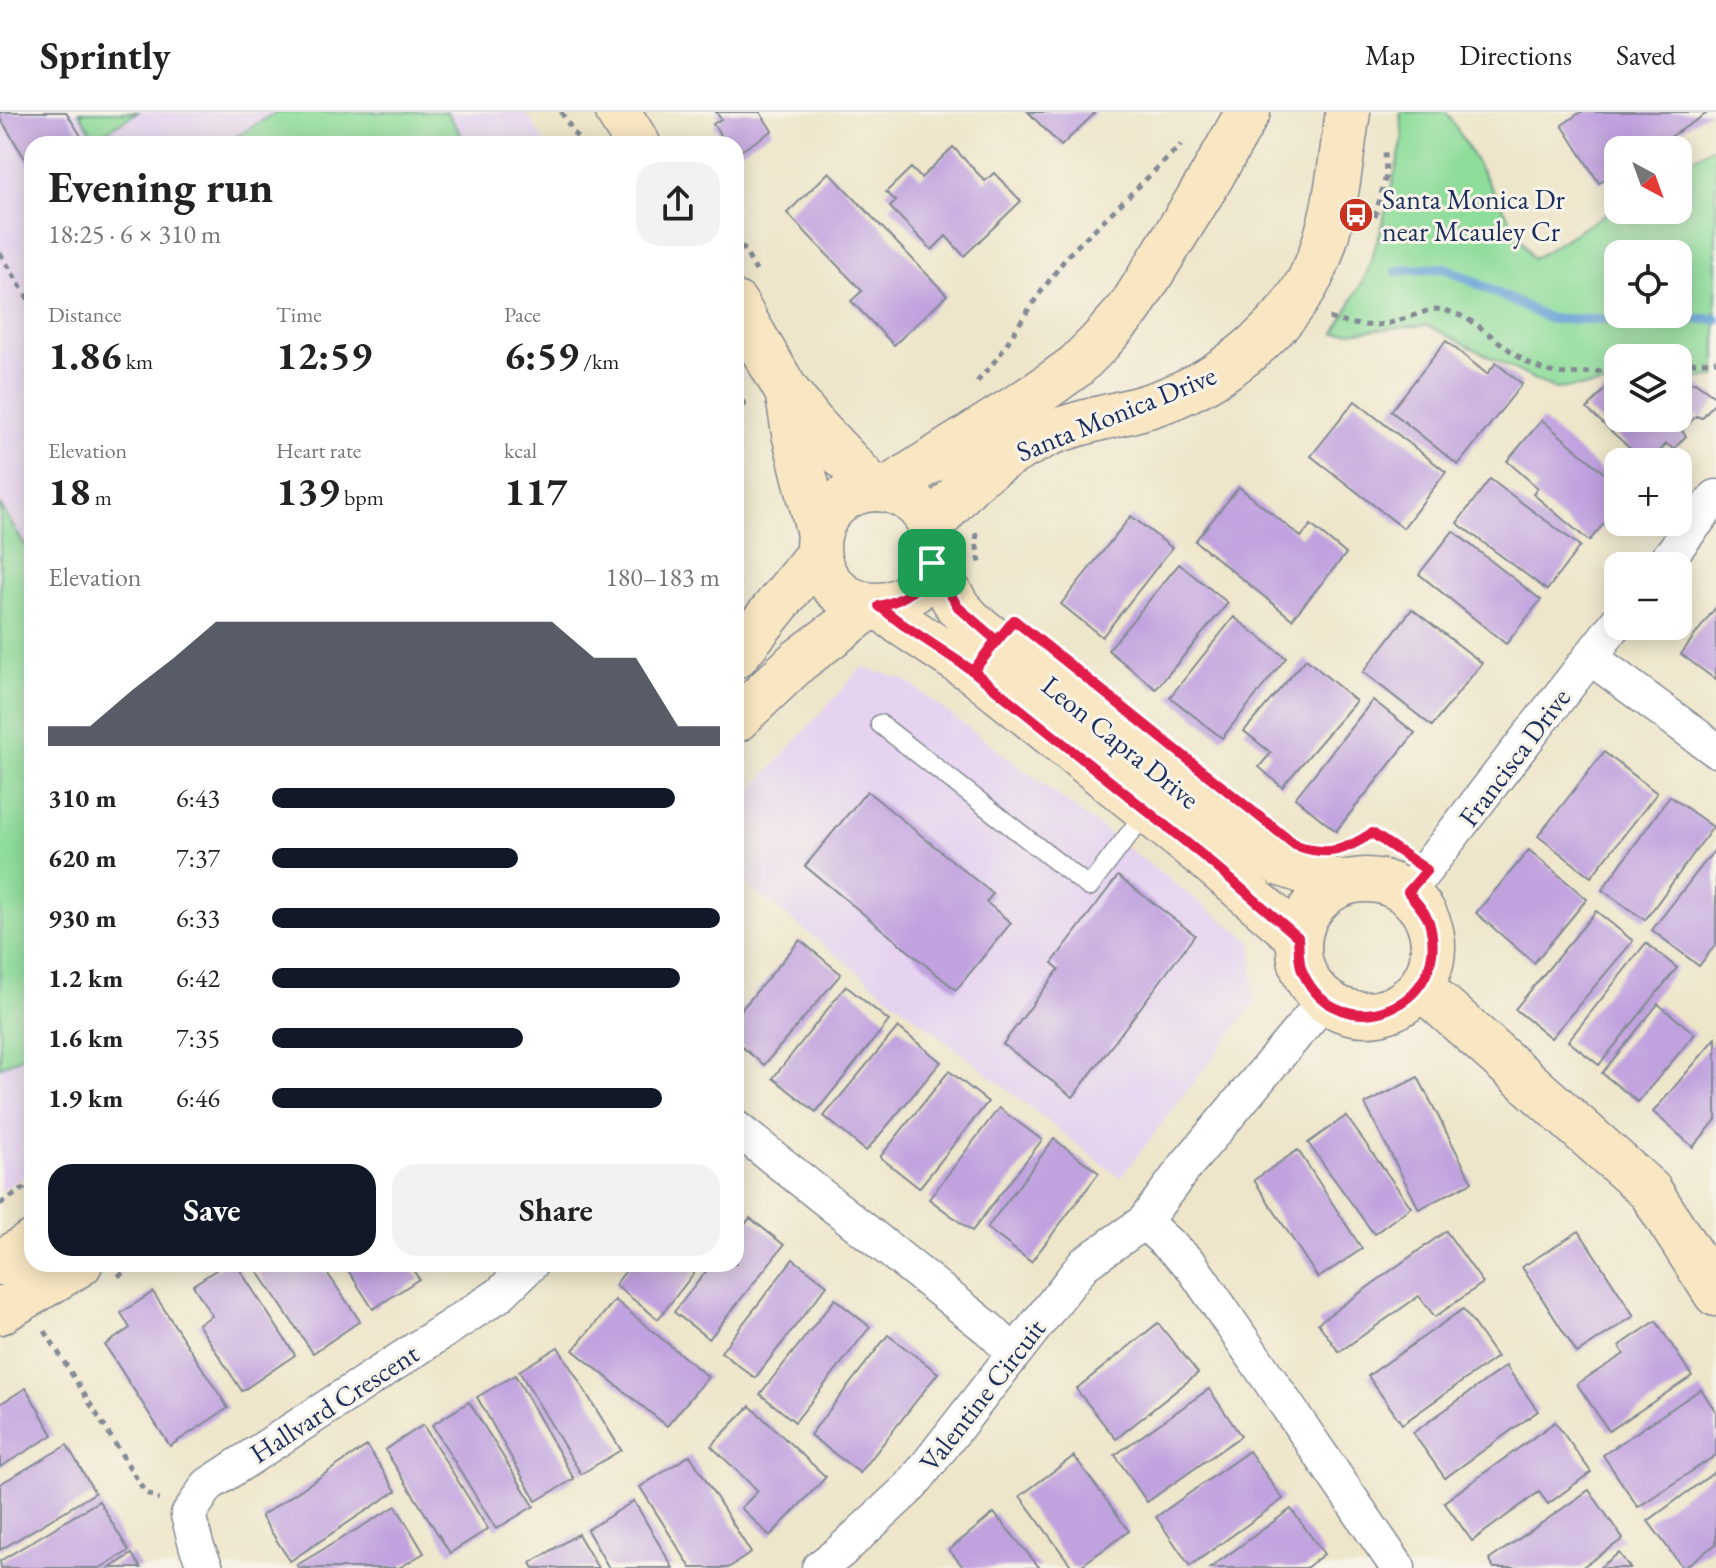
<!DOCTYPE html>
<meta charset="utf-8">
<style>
body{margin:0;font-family:"EB Garamond",serif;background:#f2f2f2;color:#222;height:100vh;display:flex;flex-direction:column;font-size:30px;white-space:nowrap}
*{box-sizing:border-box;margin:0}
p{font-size:26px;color:#767676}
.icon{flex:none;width:44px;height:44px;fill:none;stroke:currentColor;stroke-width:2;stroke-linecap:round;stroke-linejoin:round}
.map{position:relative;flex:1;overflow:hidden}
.side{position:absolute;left:24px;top:24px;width:720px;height:1136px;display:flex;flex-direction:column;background:#fff;border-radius:24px;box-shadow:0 4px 20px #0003}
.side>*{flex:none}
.needle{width:52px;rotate:139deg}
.buttons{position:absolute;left:1604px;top:24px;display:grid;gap:16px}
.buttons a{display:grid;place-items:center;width:88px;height:88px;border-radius:16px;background:#fff;box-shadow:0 4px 20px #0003;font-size:40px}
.pin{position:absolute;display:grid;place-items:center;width:68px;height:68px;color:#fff;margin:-34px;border-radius:16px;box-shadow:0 4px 12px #0006}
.round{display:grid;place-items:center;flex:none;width:84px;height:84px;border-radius:24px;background:#f2f2f2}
.summary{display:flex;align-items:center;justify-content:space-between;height:136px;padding:0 24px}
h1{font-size:44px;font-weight:700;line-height:60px}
.figures{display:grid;grid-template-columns:repeat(3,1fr);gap:12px;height:136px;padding:8px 24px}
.figures div{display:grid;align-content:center}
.figures b{font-size:40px;font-weight:700}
.figures small{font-size:22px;font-weight:400}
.figures p{font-size:22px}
.chart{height:224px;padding:16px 24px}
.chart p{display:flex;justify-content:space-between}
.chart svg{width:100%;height:144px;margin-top:8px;fill:#111827;opacity:.7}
.button{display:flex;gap:16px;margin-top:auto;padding:16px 24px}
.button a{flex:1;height:92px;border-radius:24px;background:#111827;color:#fff;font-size:32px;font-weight:700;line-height:92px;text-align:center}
.button a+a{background:#f2f2f2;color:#222}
ul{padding:0 24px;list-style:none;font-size:26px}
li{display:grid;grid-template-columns:128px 96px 1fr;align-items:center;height:60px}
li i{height:20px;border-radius:10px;background:#111827}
header{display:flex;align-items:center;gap:48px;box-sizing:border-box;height:112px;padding:0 40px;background:#fff;border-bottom:2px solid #e0e0e0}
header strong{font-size:38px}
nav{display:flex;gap:44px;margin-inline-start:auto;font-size:28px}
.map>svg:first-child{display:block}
.built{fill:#e5d3f0}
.green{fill:#8fdd9b;stroke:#55867c;stroke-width:2;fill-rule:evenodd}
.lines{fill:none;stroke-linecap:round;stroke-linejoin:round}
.stream{stroke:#65a2d6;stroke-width:10}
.building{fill:#c0a2df}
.lane-casing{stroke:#848a94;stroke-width:21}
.street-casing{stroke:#848a94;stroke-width:37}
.secondary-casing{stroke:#848a94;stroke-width:47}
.path{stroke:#848a94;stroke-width:5;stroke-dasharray:6 6;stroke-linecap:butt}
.lane{stroke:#fff;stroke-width:18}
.street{stroke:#fff;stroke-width:34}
.secondary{stroke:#f9e7c3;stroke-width:44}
.route-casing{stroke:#fff;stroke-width:16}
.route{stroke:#e11d48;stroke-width:10}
.labels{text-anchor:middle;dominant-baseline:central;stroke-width:6;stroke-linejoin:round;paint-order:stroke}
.poi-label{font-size:28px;fill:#1b2f5e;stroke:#f7f3e8;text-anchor:start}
.street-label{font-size:28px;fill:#1b2f5e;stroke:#f7f3e8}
</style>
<header>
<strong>Sprintly</strong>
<nav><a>Map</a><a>Directions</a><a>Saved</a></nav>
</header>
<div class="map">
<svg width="1716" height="1456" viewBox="0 0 1716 1456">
<rect width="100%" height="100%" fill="#f7f3e8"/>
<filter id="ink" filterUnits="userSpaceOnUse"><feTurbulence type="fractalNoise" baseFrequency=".0125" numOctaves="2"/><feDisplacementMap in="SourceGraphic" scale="16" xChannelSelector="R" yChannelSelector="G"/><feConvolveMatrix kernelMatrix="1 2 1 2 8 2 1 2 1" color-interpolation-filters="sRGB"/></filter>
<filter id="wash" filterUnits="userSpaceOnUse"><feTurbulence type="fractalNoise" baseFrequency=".006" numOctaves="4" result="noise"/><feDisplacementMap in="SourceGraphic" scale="32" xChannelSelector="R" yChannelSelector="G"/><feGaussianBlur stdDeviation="1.8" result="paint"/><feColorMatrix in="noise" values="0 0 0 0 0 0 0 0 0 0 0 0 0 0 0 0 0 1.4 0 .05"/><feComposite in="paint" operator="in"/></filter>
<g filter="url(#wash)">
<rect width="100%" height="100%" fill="#eee6ca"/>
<!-- built -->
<g class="built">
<path d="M0 0H526L545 32H32V1059L0 1080Z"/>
<path d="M862 555 905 568 1252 830 1254 892 1120 1066 736 764V696Z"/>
</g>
<!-- green -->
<g class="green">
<path d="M79 0H138L95 26Z"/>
<path d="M277 0H447L467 32H224Z"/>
<path d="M1400 0H1447L1533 147 1618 94V98H1678V56L1716 33V265L1678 267V246H1618V272L1553 277 1427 213 1335 221 1367 161 1383 110 1403 27ZM1618 142H1678V202H1618Z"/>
<path d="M0 393 32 445V940L0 955Z"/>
</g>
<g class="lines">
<!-- stream -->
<path class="stream" d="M1397 159 1445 156 1550 207H1716"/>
</g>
<g id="blocks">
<!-- building -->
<g class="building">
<path d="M0 0H66L86 32H32V58L0 6Z"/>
<path d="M716 0H760L772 19 736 42V32H727L713 12 721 7Z"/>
<path d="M1028 0H1096L1061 34Z"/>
<path d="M1581 0H1709L1650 38H1618V59L1599 71 1562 13Z"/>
<path d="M953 35 985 69 994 61 1021 89 964 144 946 124 932 138 890 95 896 89 886 80 911 56 921 66Z"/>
<path d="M829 60 947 183 894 233 851 189 862 179 787 101Z"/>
<path d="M1446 229 1487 262 1496 251 1522 272 1458 353 1391 299Z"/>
<path d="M1695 270 1716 285V289L1702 306 1696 304 1682 319 1686 324 1674 337 1666 332 1651 350H1645L1587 297 1605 277 1618 286V306H1678V273Z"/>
<path d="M1355 289 1446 360 1403 416 1311 344Z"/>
<path d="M1542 308 1618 373V395L1589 429 1533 382 1538 376 1507 349Z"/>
<path d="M1490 367 1580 434 1547 478 1457 411Z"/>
<path d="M1239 375 1301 425 1311 413 1346 442 1292 507 1195 429Z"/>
<path d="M1131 404 1172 436 1102 525 1061 492Z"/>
<path d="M1453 419 1541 488 1506 532 1419 462Z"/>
<path d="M1179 452 1228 491 1156 577 1108 538Z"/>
<path d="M1716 495V568L1681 542Z"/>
<path d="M1412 497 1482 551 1432 614 1363 560Z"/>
<path d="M1234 505 1286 546 1222 626 1170 585Z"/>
<path d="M1306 547 1356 589 1282 675 1259 655 1271 641 1244 619Z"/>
<path d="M1373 588 1415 621 1336 719 1295 686Z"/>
<path d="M1604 640 1657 681 1591 765 1538 724Z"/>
<path d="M867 679 993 782 986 790 1011 811 956 878 805 754Z"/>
<path d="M1670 684 1713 715 1645 808 1602 778Z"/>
<path d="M1716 736V832L1699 854 1652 818Z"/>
<path d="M1529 738 1587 787 1534 851 1476 801Z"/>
<path d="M1118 764 1195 823 1073 985 1003 932 1059 857 1052 851Z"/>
<path d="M1596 799 1633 829 1551 926 1515 897Z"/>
<path d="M800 828 841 862 764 953 736 930V904Z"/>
<path d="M1646 831 1677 856 1599 953 1568 929Z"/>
<path d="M846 874 889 909 816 1000 773 966Z"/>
<path d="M1658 892 1695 922 1638 990 1602 961Z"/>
<path d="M898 915 941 950 866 1039 824 1004Z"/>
<path d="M1716 926V1008L1693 1035 1653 1000Z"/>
<path d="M949 959 988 990 919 1076 880 1045Z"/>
<path d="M1418 965 1472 1070 1419 1097 1365 992Z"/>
<path d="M999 996 1042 1028 972 1119 929 1087Z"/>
<path d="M1346 1004 1411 1095 1374 1122 1308 1031Z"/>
<path d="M1054 1027 1099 1061 1031 1150 987 1116Z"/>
<path d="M1298 1038 1362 1137 1318 1166 1254 1068Z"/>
<path d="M750 1106 784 1133 709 1227 674 1200 712 1152H736V1123Z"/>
<path d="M1446 1119 1483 1171 1435 1205 1419 1184 1339 1240 1318 1211Z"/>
<path d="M1579 1119 1634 1204 1577 1241 1522 1155Z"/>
<path d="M793 1147 827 1173 755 1266 721 1240Z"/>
<path d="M225 1152H236L295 1243 242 1279 198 1212 212 1204 193 1173Z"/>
<path d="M253 1152H321L360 1209 313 1241Z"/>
<path d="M344 1152H409L419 1167 373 1197Z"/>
<path d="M631 1152H701L658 1207 615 1173Z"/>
<path d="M153 1180 228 1296 170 1334 105 1233 130 1216 121 1201Z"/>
<path d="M835 1187 870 1215 795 1310 760 1282Z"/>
<path d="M615 1188 708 1265 667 1314 573 1238Z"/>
<path d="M1463 1197 1497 1245 1402 1312 1368 1264Z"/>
<path d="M1656 1209 1692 1264 1609 1319 1577 1272 1624 1242 1619 1234Z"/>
<path d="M1158 1211 1198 1261 1116 1327 1076 1277Z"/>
<path d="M888 1223 938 1261 860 1361 810 1323Z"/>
<path d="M558 1235 621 1338 581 1362 519 1259Z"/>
<path d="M1506 1254 1538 1299 1445 1366 1413 1321Z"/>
<path d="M515 1263 574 1367 536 1389 477 1285Z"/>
<path d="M26 1276 53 1323 0 1355V1292Z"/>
<path d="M1209 1277 1241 1324 1147 1390 1115 1343Z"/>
<path d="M1701 1277 1716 1300V1343L1638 1395 1603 1343Z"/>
<path d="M469 1290 534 1394 496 1417 432 1313Z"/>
<path d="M750 1294 826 1365 770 1424 741 1396 758 1379 711 1334Z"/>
<path d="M1555 1310 1591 1360 1548 1392 1539 1380 1472 1429 1444 1390Z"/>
<path d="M423 1313 488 1417 450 1441 385 1338Z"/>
<path d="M67 1333 95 1381 0 1438V1372Z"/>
<path d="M367 1334 396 1379 290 1449 261 1404Z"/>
<path d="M1249 1339 1283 1387 1190 1454 1156 1405Z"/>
<path d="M690 1343 751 1441 728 1456H691L640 1375Z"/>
<path d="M1074 1344 1129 1419 1078 1456H1073L1020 1384Z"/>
<path d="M1716 1359V1432L1683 1456 1648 1409Z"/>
<path d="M1589 1378 1623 1427 1581 1456H1494L1489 1448Z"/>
<path d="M99 1389 129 1439 100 1456H1L0 1449Z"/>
<path d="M634 1389 673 1456H609L587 1418Z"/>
<path d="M396 1394 424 1441 399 1456H299L297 1453Z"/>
<path d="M1291 1397 1324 1442 1306 1456H1210Z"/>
<path d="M994 1401 1040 1456H964L949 1438Z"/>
<path d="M578 1422 598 1456H534L531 1451Z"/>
<path d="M1619 1441 1630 1456H1599Z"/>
<path d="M132 1442 141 1456H110Z"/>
</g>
</g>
</g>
<g filter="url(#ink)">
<use href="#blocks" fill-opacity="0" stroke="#848a94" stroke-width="2"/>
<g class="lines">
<!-- lane casing -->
<g class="lane-casing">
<path id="lane" d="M880 612 1089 775 1146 700"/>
</g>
<!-- street casing -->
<g class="street-casing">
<g id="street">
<path d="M1662 454 1716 385"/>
<path d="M1590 545 1716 638"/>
<path d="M1408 780 1618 509"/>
<path d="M1324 889 1184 1056 1144 1110 1191 1153 1398 1456"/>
<path d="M736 1016 989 1217 1014 1241"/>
<path d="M206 1456 197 1436 188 1403 208 1373 499 1183 531 1152"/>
<path d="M819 1456 840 1440 911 1374 1084 1152 1144 1110"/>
</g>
</g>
<!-- secondary casing -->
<g class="secondary-casing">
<g id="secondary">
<path d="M618 0 638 32"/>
<path d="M736 192 786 278 812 311 874 377"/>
<path d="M788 284 794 321 819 422"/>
<path d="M887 377 1040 280 1076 254 1099 231 1130 196 1209 69 1248 0"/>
<circle cx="876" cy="435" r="58"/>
<path d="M931 415C944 400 957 384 971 370 992 351 1023 334 1049 322 1080 309 1115 304 1148 294 1214 274 1288 219 1316 154 1336 106 1340 51 1348 0"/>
<path d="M932 451 958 495 971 509 1233 721 1281 752 1339 771"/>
<path d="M879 494 902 512 973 559 1207 747 1298 825"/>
<path d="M736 544 818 442"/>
<path d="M736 608 798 549 871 494"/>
<circle cx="1366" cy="835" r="67"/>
<path d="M1421 875 1650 1079 1716 1182"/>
<path d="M0 1151 32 1131"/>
<path d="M0 1200 80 1152"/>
</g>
</g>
<!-- path -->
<g class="path">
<path d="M561 0 581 32"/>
<path d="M1375 105 1386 64 1385 37"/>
<path d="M736 123 756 159"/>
<path d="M0 141 32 193"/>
<path d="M1329 206C1374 220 1390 212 1432 197 1476 197 1504 244 1544 258 1566 266 1595 259 1618 257"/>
<path d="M1678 252 1716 249"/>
<path d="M977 270 999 244 1030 195 1068 143 1181 33"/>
<path d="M736 279 747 296"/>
<path d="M977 421 976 430 980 451"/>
<path d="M1352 734 1372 721 1400 740"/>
<path d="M0 1092 32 1071"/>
<path d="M118 1164 137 1152"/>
<path d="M45 1219 145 1380 159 1388"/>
</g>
<!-- lane -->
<use href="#lane" class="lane"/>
<!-- street -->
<use href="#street" class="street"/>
<!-- secondary -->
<use href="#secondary" class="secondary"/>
</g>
</g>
<g class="lines" filter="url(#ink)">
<!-- route casing -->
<g class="route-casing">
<path id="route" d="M932 451 958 495 996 528 973 559 1207 747 1298 825C1299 836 1298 852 1303 861 1340 940 1454 894 1429 810 1426 800 1415 789 1408 780L1427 758 1372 721C1345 739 1327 745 1295 733L1014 508 973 559 902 512 879 494C906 488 921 476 932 451"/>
</g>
<!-- route -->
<use href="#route" class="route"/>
</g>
<!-- icons -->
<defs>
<g id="bus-disc" transform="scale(1.8)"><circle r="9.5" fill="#c8321e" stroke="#f7f3e8"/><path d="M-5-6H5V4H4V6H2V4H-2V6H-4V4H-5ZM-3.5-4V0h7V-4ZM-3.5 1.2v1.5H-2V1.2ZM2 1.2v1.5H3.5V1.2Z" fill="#fff"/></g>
</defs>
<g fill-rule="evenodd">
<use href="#bus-disc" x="1356" y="103"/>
</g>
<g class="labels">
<!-- poi labels -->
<g class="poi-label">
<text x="1382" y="87">Santa Monica Dr<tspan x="1382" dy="32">near Mcauley Cr</tspan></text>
</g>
<!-- street labels -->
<g class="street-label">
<text transform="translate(1116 301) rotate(-22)">Santa Monica Drive</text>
<text transform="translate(1121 630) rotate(39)">Leon Capra Drive</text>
<text transform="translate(1514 645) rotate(-53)">Francisca Drive</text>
<text transform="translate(982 1283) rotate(-52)">Valentine Circuit</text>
<text transform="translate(334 1291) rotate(-33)">Hallvard Crescent</text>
</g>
</g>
</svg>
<div class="buttons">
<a><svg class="needle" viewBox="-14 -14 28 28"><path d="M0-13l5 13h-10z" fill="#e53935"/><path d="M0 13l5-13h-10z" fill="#767676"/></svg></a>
<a><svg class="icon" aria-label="locate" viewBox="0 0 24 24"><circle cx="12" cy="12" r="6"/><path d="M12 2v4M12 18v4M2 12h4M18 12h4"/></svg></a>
<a><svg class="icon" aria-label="layers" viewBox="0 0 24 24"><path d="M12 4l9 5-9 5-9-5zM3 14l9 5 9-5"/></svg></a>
<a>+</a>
<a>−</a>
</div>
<div class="pin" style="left:932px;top:451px;background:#1e9e55"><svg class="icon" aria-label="arrive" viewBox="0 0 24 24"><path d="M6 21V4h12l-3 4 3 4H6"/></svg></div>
<section class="side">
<div class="summary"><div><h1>Evening run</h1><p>18:25 · 6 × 310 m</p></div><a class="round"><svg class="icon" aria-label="share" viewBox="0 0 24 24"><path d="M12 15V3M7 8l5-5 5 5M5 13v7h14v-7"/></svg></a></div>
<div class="figures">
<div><p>Distance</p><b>1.86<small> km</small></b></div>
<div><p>Time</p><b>12:59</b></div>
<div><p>Pace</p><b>6:59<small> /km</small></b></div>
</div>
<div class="figures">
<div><p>Elevation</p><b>18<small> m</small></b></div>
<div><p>Heart rate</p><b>139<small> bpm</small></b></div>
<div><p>kcal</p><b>117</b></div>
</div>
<div class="chart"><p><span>Elevation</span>180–183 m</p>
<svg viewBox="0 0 160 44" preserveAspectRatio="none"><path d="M0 44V38L10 38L20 27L30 17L40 6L50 6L60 6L70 6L80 6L90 6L100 6L110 6L120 6L130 17L140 17L150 38L160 38V44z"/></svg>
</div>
<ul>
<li><b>310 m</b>6:43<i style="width:90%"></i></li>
<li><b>620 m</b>7:37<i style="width:55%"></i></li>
<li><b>930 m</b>6:33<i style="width:100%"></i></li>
<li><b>1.2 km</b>6:42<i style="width:91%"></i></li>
<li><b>1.6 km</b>7:35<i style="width:56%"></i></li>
<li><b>1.9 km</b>6:46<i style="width:87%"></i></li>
</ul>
<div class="button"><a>Save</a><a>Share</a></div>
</section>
</div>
